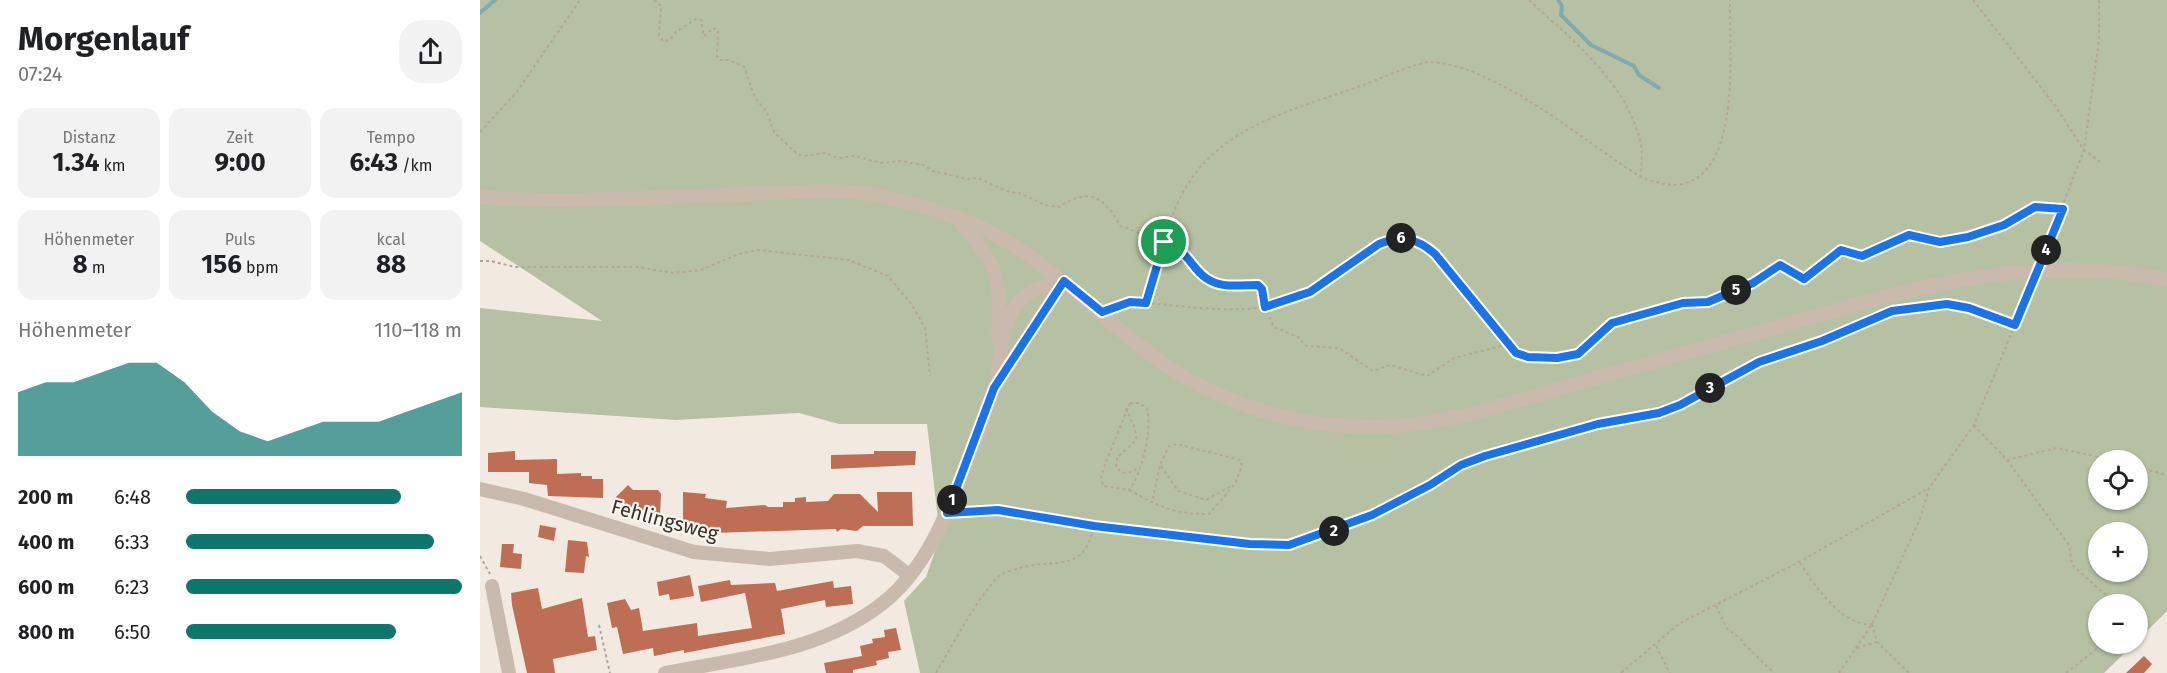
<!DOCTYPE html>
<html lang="de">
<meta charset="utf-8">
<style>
body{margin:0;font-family:"Fira Sans",sans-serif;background:#f2f2f2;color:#202124;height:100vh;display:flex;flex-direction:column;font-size:22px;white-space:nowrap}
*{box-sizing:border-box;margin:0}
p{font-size:20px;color:#757577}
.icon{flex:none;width:33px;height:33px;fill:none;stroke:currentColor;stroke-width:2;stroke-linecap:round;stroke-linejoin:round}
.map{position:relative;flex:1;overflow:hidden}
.details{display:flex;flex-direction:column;background:#fff;width:480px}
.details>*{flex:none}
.buttons{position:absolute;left:1608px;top:450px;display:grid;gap:12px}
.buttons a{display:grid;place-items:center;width:60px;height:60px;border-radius:50%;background:#fff;box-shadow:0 2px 4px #0004;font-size:30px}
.pin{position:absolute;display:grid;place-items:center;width:51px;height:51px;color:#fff;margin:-26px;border:3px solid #fff;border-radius:50%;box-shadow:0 2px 6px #0007}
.km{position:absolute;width:30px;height:30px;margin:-15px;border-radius:50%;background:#222;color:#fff;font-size:16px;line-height:30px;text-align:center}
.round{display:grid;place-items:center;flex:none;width:63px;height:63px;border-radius:24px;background:#f2f2f2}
.summary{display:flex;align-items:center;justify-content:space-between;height:102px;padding:0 18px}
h1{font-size:33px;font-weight:700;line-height:45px}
.metrics{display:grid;grid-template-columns:repeat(3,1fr);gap:9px;height:102px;padding:6px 18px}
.metrics div{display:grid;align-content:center;border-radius:15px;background:#f2f2f2;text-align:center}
.metrics b{font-size:26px;font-weight:700}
.metrics small{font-size:16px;font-weight:400}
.metrics p{font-size:16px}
.chart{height:168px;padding:12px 18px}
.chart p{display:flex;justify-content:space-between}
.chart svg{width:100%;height:108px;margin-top:6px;fill:#0f766e;opacity:.7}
ul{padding:0 18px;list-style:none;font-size:20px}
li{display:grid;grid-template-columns:96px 72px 1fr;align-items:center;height:45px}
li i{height:15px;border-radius:8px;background:#0f766e}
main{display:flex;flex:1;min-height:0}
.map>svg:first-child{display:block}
.green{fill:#b6c0a2;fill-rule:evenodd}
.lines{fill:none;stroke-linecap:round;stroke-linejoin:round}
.stream{stroke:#82abad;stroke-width:4}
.building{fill:#bd6e54}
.path{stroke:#b5a598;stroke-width:2;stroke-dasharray:3 3;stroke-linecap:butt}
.minor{stroke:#c9baad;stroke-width:14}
.route-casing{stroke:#fff;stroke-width:12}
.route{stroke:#1a73e8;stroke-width:8}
.labels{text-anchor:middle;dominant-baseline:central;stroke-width:4.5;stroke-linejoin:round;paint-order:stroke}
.street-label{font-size:20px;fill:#38302b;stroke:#f9f4ed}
</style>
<main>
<section class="details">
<div class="summary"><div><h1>Morgenlauf</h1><p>07:24</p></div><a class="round"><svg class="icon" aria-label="share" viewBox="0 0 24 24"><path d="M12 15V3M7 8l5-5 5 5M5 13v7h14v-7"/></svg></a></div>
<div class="metrics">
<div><p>Distanz</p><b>1.34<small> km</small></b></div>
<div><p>Zeit</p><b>9:00</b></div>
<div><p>Tempo</p><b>6:43<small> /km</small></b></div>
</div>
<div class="metrics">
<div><p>Höhenmeter</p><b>8<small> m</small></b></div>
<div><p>Puls</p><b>156<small> bpm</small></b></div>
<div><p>kcal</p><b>88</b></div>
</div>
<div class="chart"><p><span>Höhenmeter</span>110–118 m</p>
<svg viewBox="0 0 160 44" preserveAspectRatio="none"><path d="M0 44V18L10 14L20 14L30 10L40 6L50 6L60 14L70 26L80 34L90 38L100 34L110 30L120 30L130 30L140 26L150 22L160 18V44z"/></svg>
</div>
<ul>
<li><b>200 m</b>6:48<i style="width:78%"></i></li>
<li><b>400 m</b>6:33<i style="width:90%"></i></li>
<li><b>600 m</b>6:23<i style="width:100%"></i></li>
<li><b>800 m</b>6:50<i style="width:76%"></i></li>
</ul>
</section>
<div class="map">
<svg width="1687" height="673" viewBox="0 0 1687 673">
<rect width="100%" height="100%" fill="#f2eae1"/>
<!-- green -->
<path class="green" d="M0 0H1687V611L1658 640V604H1618V644H1654L1624 673H440L424 601 446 577 460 537 447 424H359L319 413 196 420 0 407V308L122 321 0 241ZM1618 460H1658V500H1618ZM1618 532H1658V572H1618Z"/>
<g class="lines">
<!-- stream -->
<g class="stream">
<path d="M1078 0 1082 6 1081 15 1111 45 1154 66 1159 75 1179 88"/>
<path d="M0 13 15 0"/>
</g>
</g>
<!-- building -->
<g class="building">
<path d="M35 451V460L77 459V474L101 473V476H112V479H123V498L68 496 67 485 49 483V472H8V453Z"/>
<path d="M394 451H436L435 465 351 469V455L394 454Z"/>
<path d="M148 485 153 490H178L181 494 180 516 175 521 170 516H148L144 512V499L133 500Z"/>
<path d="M203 492 226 494 225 498 247 501 246 508 285 505 288 507H303V502H315V498L326 497V502L348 501 354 494H380L398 512 397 492H432L433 526H383L377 531 361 529 357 532 356 529 203 534Z"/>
<path d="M60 525 76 528 74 541 58 537Z"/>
<path d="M88 540 107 542 109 557 106 556 104 573 85 572Z"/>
<path d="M22 544H34L33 553 42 554 41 569 20 567Z"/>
<path d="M210 575 214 596 190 600 189 594 179 596 177 582Z"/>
<path d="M250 580 251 585 295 583 297 591 353 581 354 588 371 586 373 604 346 607 345 600 301 609 305 634 204 653V650L174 656 173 648 143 654 137 627 132 628 127 603 145 599 151 610 159 608 163 631 217 623 218 636 272 628 265 593 221 602 218 586Z"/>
<path d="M58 588 62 609 102 598 108 637 115 636 117 650 73 659 75 673H47L32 605 31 593Z"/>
<path d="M416 628 421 650 408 652 409 658 396 661 397 665 373 670V673H346L344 663 382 656 380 646 393 643 392 639 405 637 404 630Z"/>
<path d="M1664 656 1672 664 1664 673H1646Z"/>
</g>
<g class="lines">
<!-- path -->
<g class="path">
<path d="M174 0 181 6 179 35 183 41 190 40 196 32 216 19 221 20 224 36 233 28 238 30 237 56 240 60H249L264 67 275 98 287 112 294 132 317 154 323 156 346 153 357 158 374 156 401 163 421 161 443 165 453 171 487 179 498 178 527 191 539 193 565 205 579 207C609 187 624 196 640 226 656 232 673 237 688 243 704 250 710 264 721 275 734 289 761 285 778 285L782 289 785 307 794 327 818 337 826 346 859 348 893 371 910 365 947 376 974 358 1025 345 1048 357 1077 359 1098 354 1132 323 1203 303 1228 302 1273 283 1300 265 1324 279 1361 250 1382 257 1429 235 1460 242 1488 237 1524 225 1555 207 1583 209"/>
<path d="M1049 0C1092 40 1148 83 1161 145 1163 155 1161 167 1161 177"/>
<path d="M1493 0 1574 104 1604 150 1622 163"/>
<path d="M0 132 36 93 100 0"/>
<path d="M1562 258 1604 150 1619 40V0"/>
<path d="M0 261H11L35 267H159L192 273 221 270 259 254 278 250 369 260 408 276 432 305 445 328 450 376"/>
<path d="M666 303C705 306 747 313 785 307 815 302 840 287 864 270 879 259 896 242 914 239 931 236 944 243 955 254L1034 351"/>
<path d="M633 308 649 302 666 303C680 265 685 222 706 187 745 123 818 109 883 85 905 77 925 67 947 62 1014 62 1105 143 1161 177 1175 182 1191 188 1206 183 1262 166 1249 45 1250 0"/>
<path d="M650 403H659L667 408C672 431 663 471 649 490L623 486 621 476 626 462Z"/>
<path d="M646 408 655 429 656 440 637 458 636 467 642 473 652 472 659 467"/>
<path d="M1494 425 1527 460 1577 448 1633 460"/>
<path d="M1527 460 1589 545 1592 565 1636 604"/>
<path d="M681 466 698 491 726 500 753 485"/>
<path d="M1658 467 1687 475"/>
<path d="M649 490C680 507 693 514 729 514L755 484 762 466 760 460 697 444 689 446 680 465 672 502"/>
<path d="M482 512 518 510 614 526 770 544 809 545 892 515 950 485 981 465 1005 456 1118 424 1179 413 1200 405 1279 362 1342 341 1412 311 1467 304 1489 308 1535 325"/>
<path d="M0 556 10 574"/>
<path d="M1320 563C1334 585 1363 627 1392 624"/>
<path d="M1236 606 1247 629 1260 638 1265 645 1294 673"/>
<path d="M1392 624 1397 642 1429 673"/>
<path d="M119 625 130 673"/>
<path d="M1176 646 1190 673"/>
<path d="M1377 648 1397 642"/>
<path d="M456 673C470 650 502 588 522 574 527 571 535 570 540 568 578 557 603 575 614 526"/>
<path d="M1141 673 1200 623 1319 562 1449 488"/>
<path d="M1359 673 1392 624 1440 519 1449 488 1494 425 1551 285"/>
<path d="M1586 673 1623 644"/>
</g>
<!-- minor -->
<g class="minor">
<path d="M0 197C88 204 179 197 267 194 305 193 345 189 383 193 412 197 441 205 469 215 559 244 611 315 687 366 745 405 819 427 889 427 957 428 1023 405 1088 386 1163 365 1237 344 1311 323 1437 287 1555 252 1687 280"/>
<path d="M477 218C520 269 520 273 518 339"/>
<path d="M518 382 584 281"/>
<path d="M0 489 44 499 214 552 290 559 377 551 404 556 429 575"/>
<path d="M12 586 29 673"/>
<path d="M185 673C260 658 341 652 403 603 447 568 468 511 488 461 497 437 508 413 514 388 521 362 520 328 536 305 548 289 565 286 584 281"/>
</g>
</g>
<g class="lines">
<!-- route casing -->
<g class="route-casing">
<path id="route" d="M1555 207 1583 209 1535 325 1489 308 1467 304 1412 311 1342 341 1279 362 1200 405 1179 413 1118 424 1005 456 981 465 950 485 892 515 809 545 770 544 614 526 518 510 467 513 514 388 584 281 622 312 650 302 666 303 684 242C707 247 713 273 731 281 744 288 763 285 778 285L782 289 785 307 830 292 899 244C921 235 937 238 955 254L1036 353 1048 357 1077 358 1098 354 1132 323 1203 303 1228 302 1273 283 1300 265 1324 279 1361 250 1382 256 1429 235 1460 242 1488 237 1524 225Z"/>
</g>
<!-- route -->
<use href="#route" class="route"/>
</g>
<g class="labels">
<!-- street labels -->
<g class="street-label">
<text transform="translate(185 520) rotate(15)">Fehlingsweg</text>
</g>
</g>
</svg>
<div class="buttons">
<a><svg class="icon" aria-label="locate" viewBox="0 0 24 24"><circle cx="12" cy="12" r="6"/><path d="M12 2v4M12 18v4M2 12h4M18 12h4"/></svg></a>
<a>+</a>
<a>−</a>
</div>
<div class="pin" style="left:684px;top:242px;background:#1e9e55"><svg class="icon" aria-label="arrive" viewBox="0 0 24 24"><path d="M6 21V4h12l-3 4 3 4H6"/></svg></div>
<b class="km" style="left:472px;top:500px">1</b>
<b class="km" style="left:854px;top:531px">2</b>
<b class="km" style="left:1230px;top:388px">3</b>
<b class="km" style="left:1566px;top:250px">4</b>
<b class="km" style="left:1256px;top:290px">5</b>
<b class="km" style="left:921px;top:238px">6</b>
</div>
</main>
